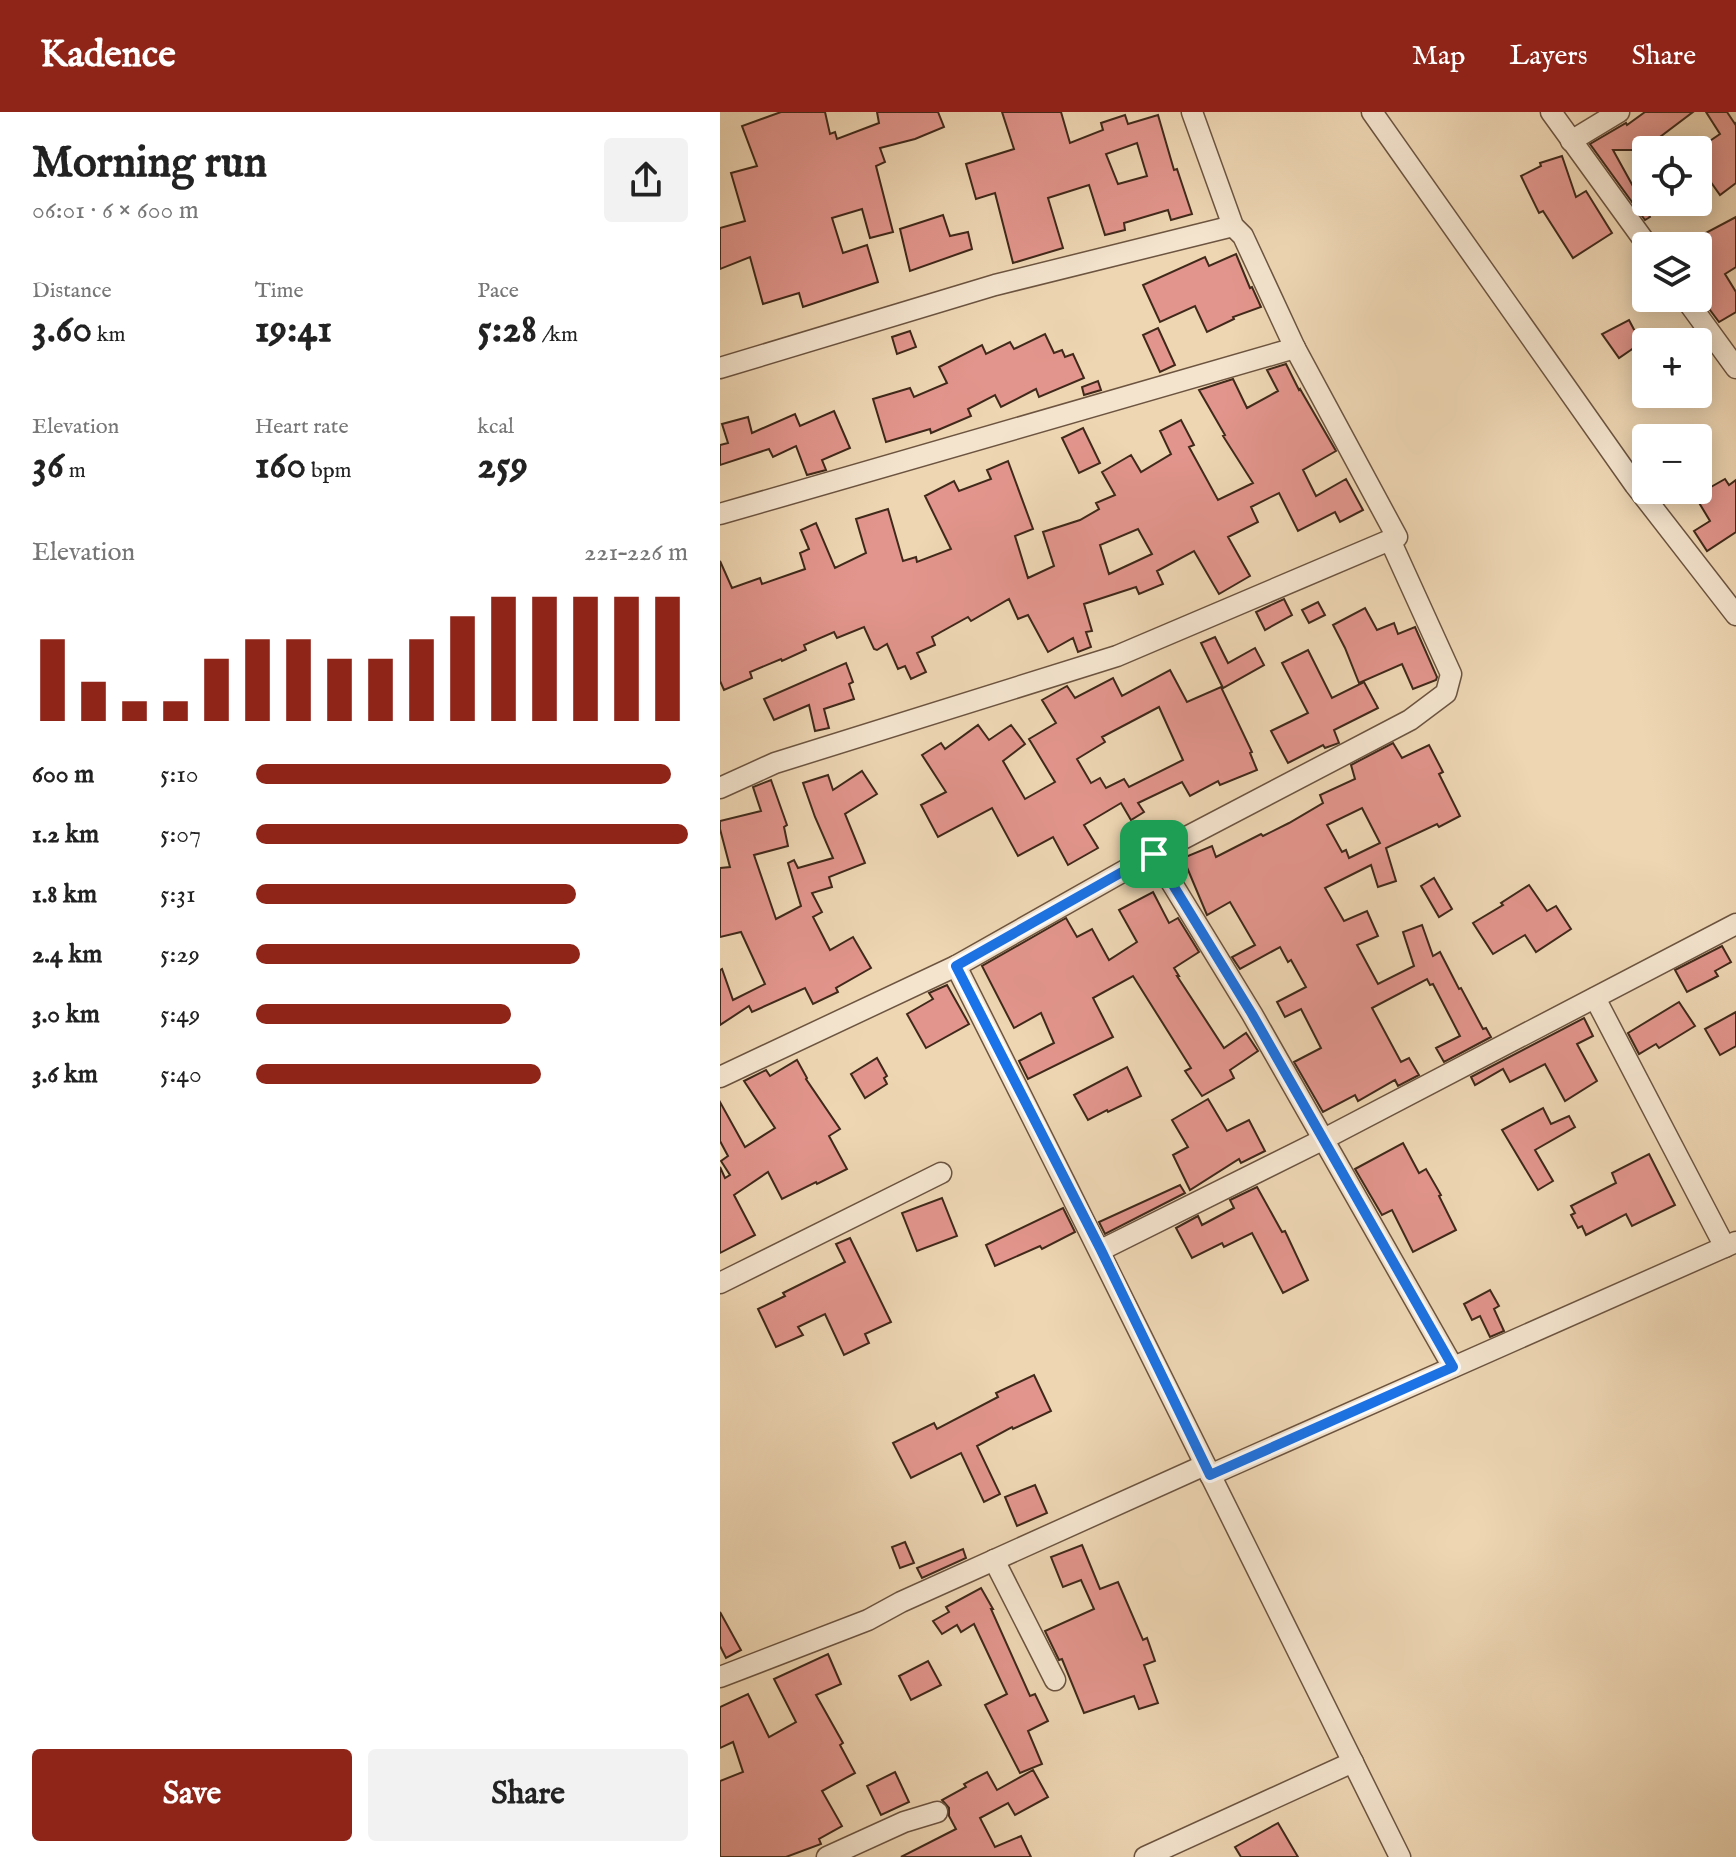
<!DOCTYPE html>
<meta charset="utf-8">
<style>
body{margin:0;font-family:"IM FELL English",serif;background:#f2f2f2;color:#222;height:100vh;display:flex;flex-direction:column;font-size:30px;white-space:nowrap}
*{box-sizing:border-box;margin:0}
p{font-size:26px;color:#767676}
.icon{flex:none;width:44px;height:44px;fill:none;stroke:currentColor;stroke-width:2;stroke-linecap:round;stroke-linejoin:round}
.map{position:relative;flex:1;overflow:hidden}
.side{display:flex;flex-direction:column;background:#fff;width:720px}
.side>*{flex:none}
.buttons{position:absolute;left:912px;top:24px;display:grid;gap:16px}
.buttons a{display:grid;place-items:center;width:80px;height:80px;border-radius:8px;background:#fff;box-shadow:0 4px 20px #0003;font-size:40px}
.pin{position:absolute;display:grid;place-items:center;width:68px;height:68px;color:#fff;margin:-34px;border-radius:16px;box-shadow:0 4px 12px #0006}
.round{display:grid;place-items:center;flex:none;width:84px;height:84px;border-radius:8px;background:#f2f2f2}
.summary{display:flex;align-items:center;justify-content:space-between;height:136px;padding:0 32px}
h1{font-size:44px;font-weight:700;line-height:60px}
.metrics{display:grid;grid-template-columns:repeat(3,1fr);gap:12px;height:136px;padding:8px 32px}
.metrics div{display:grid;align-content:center}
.metrics b{font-size:40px;font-weight:700}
.metrics small{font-size:22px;font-weight:400}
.metrics p{font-size:22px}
.chart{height:224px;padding:16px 32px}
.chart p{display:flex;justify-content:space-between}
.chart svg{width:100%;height:144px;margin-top:8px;stroke:#8f2418;stroke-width:6}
.button{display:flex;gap:16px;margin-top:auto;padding:16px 32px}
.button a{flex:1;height:92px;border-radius:8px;background:#8f2418;color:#fff;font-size:32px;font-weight:700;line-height:92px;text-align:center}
.button a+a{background:#f2f2f2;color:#222}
ul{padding:0 32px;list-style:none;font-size:26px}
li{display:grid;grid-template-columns:128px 96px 1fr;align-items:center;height:60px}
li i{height:20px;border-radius:10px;background:#8f2418}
header{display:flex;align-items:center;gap:48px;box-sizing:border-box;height:112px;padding:0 40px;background:#8f2418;color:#fff}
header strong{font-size:38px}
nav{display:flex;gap:44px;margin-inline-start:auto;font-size:28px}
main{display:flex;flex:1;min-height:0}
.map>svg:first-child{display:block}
.building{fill:#e2958c;stroke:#40291a;stroke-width:2;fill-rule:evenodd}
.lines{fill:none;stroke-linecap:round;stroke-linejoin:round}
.street-casing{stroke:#6c5440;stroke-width:23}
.street{stroke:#f4e4ce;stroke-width:20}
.route-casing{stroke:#fff;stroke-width:16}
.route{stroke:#1a73e8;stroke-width:10}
</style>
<header>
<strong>Kadence</strong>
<nav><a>Map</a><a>Layers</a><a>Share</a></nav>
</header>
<main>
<section class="side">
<div class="summary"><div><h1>Morning run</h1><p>06:01 · 6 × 600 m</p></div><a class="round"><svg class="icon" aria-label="share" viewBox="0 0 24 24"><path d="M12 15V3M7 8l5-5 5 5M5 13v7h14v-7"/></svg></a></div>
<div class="metrics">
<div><p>Distance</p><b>3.60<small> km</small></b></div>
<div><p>Time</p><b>19:41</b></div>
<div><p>Pace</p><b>5:28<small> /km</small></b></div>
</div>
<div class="metrics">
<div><p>Elevation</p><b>36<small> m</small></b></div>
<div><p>Heart rate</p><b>160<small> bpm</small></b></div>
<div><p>kcal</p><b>259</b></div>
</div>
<div class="chart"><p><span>Elevation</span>221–226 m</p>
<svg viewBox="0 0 160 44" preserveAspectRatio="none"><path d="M5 44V19M15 44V32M25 44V38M35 44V38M45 44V25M55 44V19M65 44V19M75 44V25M85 44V25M95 44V19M105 44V12M115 44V6M125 44V6M135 44V6M145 44V6M155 44V6"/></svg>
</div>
<ul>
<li><b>600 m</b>5:10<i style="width:96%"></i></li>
<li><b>1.2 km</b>5:07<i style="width:100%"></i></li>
<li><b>1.8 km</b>5:31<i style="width:74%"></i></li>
<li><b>2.4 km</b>5:29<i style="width:75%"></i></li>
<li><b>3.0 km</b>5:49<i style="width:59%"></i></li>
<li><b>3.6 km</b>5:40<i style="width:66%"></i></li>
</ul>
<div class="button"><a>Save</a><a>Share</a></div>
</section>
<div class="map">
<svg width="1016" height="1745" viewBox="0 0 1016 1745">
<rect width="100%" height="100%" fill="#eed6b3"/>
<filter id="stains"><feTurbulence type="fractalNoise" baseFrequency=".0025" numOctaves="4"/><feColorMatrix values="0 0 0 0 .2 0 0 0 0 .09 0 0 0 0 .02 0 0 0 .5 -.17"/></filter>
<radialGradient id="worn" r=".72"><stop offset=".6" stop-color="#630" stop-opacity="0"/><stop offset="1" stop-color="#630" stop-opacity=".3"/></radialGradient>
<!-- building -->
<g class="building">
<path d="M61 0H105L110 22 115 20 117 27 159 11 157 0H218L224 15 195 27 160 36 165 50 156 54 173 120 150 126 142 97 112 106 123 141 147 133 158 170 83 195 79 181 43 192 30 145 0 157V116L25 109 11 61 37 54 22 14Z"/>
<path d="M282 0H341L350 31 383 18 381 11 405 3 408 12 438 3 454 58 457 57 472 102 451 108 448 98 404 111 405 118 385 123 369 73 328 86 343 136 293 151 275 81 256 87 246 52 294 37ZM417 31 427 64 398 72 386 42Z"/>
<path d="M925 0H973L940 25 950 38H893L930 105 925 108 870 32 906 11 907 13Z"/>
<path d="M986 0H1007L1015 12 1016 11V71L1000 83 978 52V37L1000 22Z"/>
<path d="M842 44 856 85 866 79 892 121 853 146 823 99 819 101 801 64 821 54 820 51Z"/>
<path d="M223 103 230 124 248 120 252 137 190 159 180 117Z"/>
<path d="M1016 105V155L1005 162 1016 180V200L999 210 978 182V125Z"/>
<path d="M516 142 530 176 532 175 541 195 513 205 514 207 487 220 475 194 440 210 423 173 485 145 489 154Z"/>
<path d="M909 208 921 231 899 246 882 222Z"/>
<path d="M438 216 455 253 440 260 423 223Z"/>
<path d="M190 219 196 235 177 242 172 225Z"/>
<path d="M325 222 334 241 342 238 345 245 353 242 364 266 319 285 316 277 281 295 275 283 248 297 251 304 211 321 210 317 166 330 153 287 190 276 194 285 227 271 219 255 262 233 266 242 290 230 294 237Z"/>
<path d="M566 252 579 278 580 277 616 339 583 358 596 384 626 367 643 398 620 410 615 400 578 419 559 381 531 395 538 410 508 425 530 464 499 482 474 439 437 459 443 472 419 482 416 475 364 492 372 519 366 520 371 535 358 540 353 526 328 540 308 503 298 507 289 487 251 509 248 505 212 525 215 533 197 541 206 560 191 567 185 554 178 557 167 532 157 538 154 537 144 515 117 526 114 520 84 533 86 538 62 549 61 547 30 560 32 566 4 578 0 569V449L12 476 40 466 42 472 85 457 80 441 89 437 81 418 96 411 115 456 146 441 136 407 168 397 183 449 196 445 197 450 231 437 205 384 234 369 239 379 271 367 267 358 288 349 313 417 295 424 308 466 334 454 323 420 360 408 379 397 376 391 395 383 382 360 411 343 421 360 451 342 440 319 461 308 474 333 469 335 498 388 533 371 503 324 505 323 479 278 513 267 527 296 558 279 547 258ZM418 417 432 442 389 462 380 433Z"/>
<path d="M378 269 381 278 364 283 362 275Z"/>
<path d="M114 299 130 336 102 348 106 358 87 363 76 334 53 345 49 337 0 353V333L8 331 2 312 28 305 32 321 75 302 80 314Z"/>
<path d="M363 316 380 351 359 361 342 326Z"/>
<path d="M1005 367 1009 373 1016 368V420L987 439 974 419 990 409 975 384Z"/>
<path d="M564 487 572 503 545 518 536 500Z"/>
<path d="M598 490 605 503 589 511 582 498Z"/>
<path d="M645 496 657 518 674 511 678 522 695 515 717 565 716 568 693 577 682 552 639 571 625 536 613 513Z"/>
<path d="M495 525 508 551 535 536 544 553 503 576 481 531Z"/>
<path d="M588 538 612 586 644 570 658 596 614 618 619 631 605 636 603 633 568 651 551 619 588 601 562 551Z"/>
<path d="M126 551 133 570 129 572 134 587 104 597 109 616 95 619 89 593 54 608 44 587Z"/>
<path d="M450 558 467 590 501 575 532 640 530 641 537 658 500 673 498 669 470 684 462 670 418 691 424 700 411 708 401 691 364 713 378 736 348 753 333 725 298 744 272 696 218 725 201 693 226 680 202 643 221 631 225 637 258 613 269 628 291 613 305 632 283 649 305 687 335 670 309 627 336 611 322 588 347 574 355 586 393 566 402 584ZM439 595 463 648 409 675 404 667 386 676 380 666 371 671 357 647 385 630 382 625Z"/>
<path d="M673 631 682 646 709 633 723 660 719 662 740 704 719 715 717 712 666 736 676 769 658 775 651 753 605 776 624 809 647 799 658 824 637 833 658 872 694 854 683 820 702 813 713 844 720 840 739 877 741 876 763 917 766 916 771 925 724 950 716 936 740 924 713 872 710 873 707 867 652 896 681 950 689 946 699 963 678 974 675 968 638 989 635 983 603 1000 574 950 601 936 581 897 565 905 557 890 586 875 571 848 568 850 560 835 520 857 512 845 535 833 510 790 487 803 463 746 492 734 496 745 541 722 543 724 569 711 603 691 600 683 635 667 631 653ZM642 696 660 731 629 746 626 738 622 740 607 713Z"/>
<path d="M142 659 157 682 125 702 145 751 109 765 112 775 92 781 102 800 93 805 110 838 133 825 151 856 116 876 118 880 93 892 85 876 32 900 29 894 0 913V858L2 857 13 888 45 872 21 820 0 825V756L10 755 0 717V709L41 699 33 675 51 668 67 713 64 715 68 734 34 743 56 807 81 794 68 751 74 748 78 756 113 746 95 705 83 671 108 663 113 678Z"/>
<path d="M714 766 732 797 719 805 701 774Z"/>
<path d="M809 773 827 799 836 794 851 817 816 840 805 823 773 842 753 811 783 793 781 791Z"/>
<path d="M433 780 449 811 458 806 479 840 454 856 459 864H457L504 936 526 921 538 939 510 958 514 966 482 984 465 959 471 956 413 864 373 886 393 925 308 967 299 949 334 931 321 901 294 916 262 854 346 806 357 825 372 817 389 848 417 830 399 798Z"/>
<path d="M1002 834 1011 850 995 859 998 864 967 880 955 858Z"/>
<path d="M227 873 249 912 206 936 187 902 213 887 209 881Z"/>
<path d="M959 890 975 914 939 936 936 932 919 942 908 921Z"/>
<path d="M1016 900V934L1000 943 985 917Z"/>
<path d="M864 906 873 924 857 932 877 969 845 989 825 952 790 970 783 957 755 973 751 965Z"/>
<path d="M157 946 167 964 164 966 167 972 145 986 131 962Z"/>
<path d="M77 948 87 966 86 967 120 1017 109 1024 127 1057 97 1072 96 1070 62 1087 48 1060 14 1083 35 1123 0 1141V1055L5 1066 10 1063 1 1049 8 1044 0 1029V990L25 1035 55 1016 24 969 46 958 50 964Z"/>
<path d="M407 955 421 984 388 1000 387 998 368 1008 354 983Z"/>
<path d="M488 987 507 1019 529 1008 545 1039 521 1051 519 1047 470 1078 453 1043 468 1035 452 1008Z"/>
<path d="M823 996 831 1012 849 1004 855 1015 815 1038 833 1069 818 1078 782 1018Z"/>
<path d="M683 1031 699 1061 706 1057 721 1083 719 1084 736 1118 693 1140 672 1098 662 1103 635 1057Z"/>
<path d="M929 1042 955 1093 912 1114 906 1102 866 1123 862 1114 858 1116 851 1103 855 1101 851 1094 896 1071 892 1061Z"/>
<path d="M460 1073 465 1081 385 1122 379 1110Z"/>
<path d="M537 1075 562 1120 565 1119 588 1168 563 1181 532 1121 504 1135 502 1131 472 1146 456 1116 478 1104 482 1113 514 1096 510 1088Z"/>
<path d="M222 1086 237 1124 197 1139 182 1101Z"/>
<path d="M343 1096 355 1120 322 1137 320 1134 275 1154 266 1133Z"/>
<path d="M130 1126 171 1210 145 1222 149 1231 124 1243 105 1202 78 1215 83 1223 56 1235 38 1197 65 1184 63 1181 125 1150 116 1132Z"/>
<path d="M770 1178 779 1194 774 1197 784 1219 770 1225 760 1204 752 1208 744 1192Z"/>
<path d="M314 1263 331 1299 293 1317 292 1315 257 1334 280 1382 264 1390 241 1341 191 1366 173 1331 214 1311 217 1317 278 1285 276 1281Z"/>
<path d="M315 1373 327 1401 297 1414 285 1385Z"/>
<path d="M185 1430 194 1451 180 1456 172 1435Z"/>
<path d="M362 1433 380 1477 398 1470 423 1528 427 1526 435 1549 424 1553 438 1591 419 1597 414 1584 364 1601 342 1547 339 1548 325 1519 374 1497 361 1468 343 1475 331 1445Z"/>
<path d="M243 1437 246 1446 202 1466 197 1456Z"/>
<path d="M261 1476 273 1497H271L310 1584 315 1582 328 1609 308 1619 322 1652 300 1661 265 1593 287 1582 254 1512 241 1520 237 1513 222 1522 213 1509 229 1500 226 1495Z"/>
<path d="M0 1500 21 1538 6 1546 0 1534Z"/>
<path d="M108 1542 121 1572 96 1583 123 1631 120 1633 135 1661 102 1679 122 1714 99 1727 101 1732 66 1745H0V1669L23 1660 13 1630 0 1636V1595L28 1582 49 1625 76 1610 54 1567Z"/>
<path d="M208 1549 221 1573 191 1588 179 1564Z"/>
<path d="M313 1658 328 1685 295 1703 288 1691 260 1706 275 1735 301 1724 311 1745H181L236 1717 229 1704V1696L222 1688 246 1675 244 1672 267 1660 277 1678Z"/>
<path d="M175 1660 189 1690 161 1703 147 1674Z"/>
<path d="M558 1711 578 1745H521L515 1735Z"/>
</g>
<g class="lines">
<!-- street casing -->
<g class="street-casing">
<g id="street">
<path d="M652 0 915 373 1016 503"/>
<path d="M831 0 928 134"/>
<path d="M851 29 899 0"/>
<path d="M965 186 1016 256"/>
<path d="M0 256 275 173 513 114"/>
<path d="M0 402 575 236"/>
<path d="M0 676 55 651 397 544 677 425 575 236 523 124 513 114 472 0"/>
<path d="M434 742 532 902 733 1255"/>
<path d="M236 854C386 1150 532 1448 680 1745"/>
<path d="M875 886 1005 1135"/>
<path d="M0 965 236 854 434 742 690 608 726 581 731 562 670 428"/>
<path d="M381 1138 604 1027 1016 812"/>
<path d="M0 1171 221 1061"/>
<path d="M490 1363 1016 1130"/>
<path d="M274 1448 335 1568"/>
<path d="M0 1565 148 1508 181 1490 485 1353"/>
<path d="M107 1745 184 1710 217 1700"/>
<path d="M425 1745 633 1650"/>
</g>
</g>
<!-- street -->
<use href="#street" class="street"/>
</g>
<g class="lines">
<!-- route casing -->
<g class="route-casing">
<path id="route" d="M434 742 532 902 733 1255 490 1363 381 1138 236 854Z"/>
</g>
<!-- route -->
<use href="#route" class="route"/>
</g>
<rect width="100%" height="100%" filter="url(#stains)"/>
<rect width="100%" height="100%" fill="url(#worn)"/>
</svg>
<div class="buttons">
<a><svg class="icon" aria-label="locate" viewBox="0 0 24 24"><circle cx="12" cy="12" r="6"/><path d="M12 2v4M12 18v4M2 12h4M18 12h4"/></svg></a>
<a><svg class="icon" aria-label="layers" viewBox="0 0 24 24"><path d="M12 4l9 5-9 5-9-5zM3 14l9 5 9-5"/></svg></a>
<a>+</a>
<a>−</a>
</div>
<div class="pin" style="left:434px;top:742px;background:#1e9e55"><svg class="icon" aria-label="arrive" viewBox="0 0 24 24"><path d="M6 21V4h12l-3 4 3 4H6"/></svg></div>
</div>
</main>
